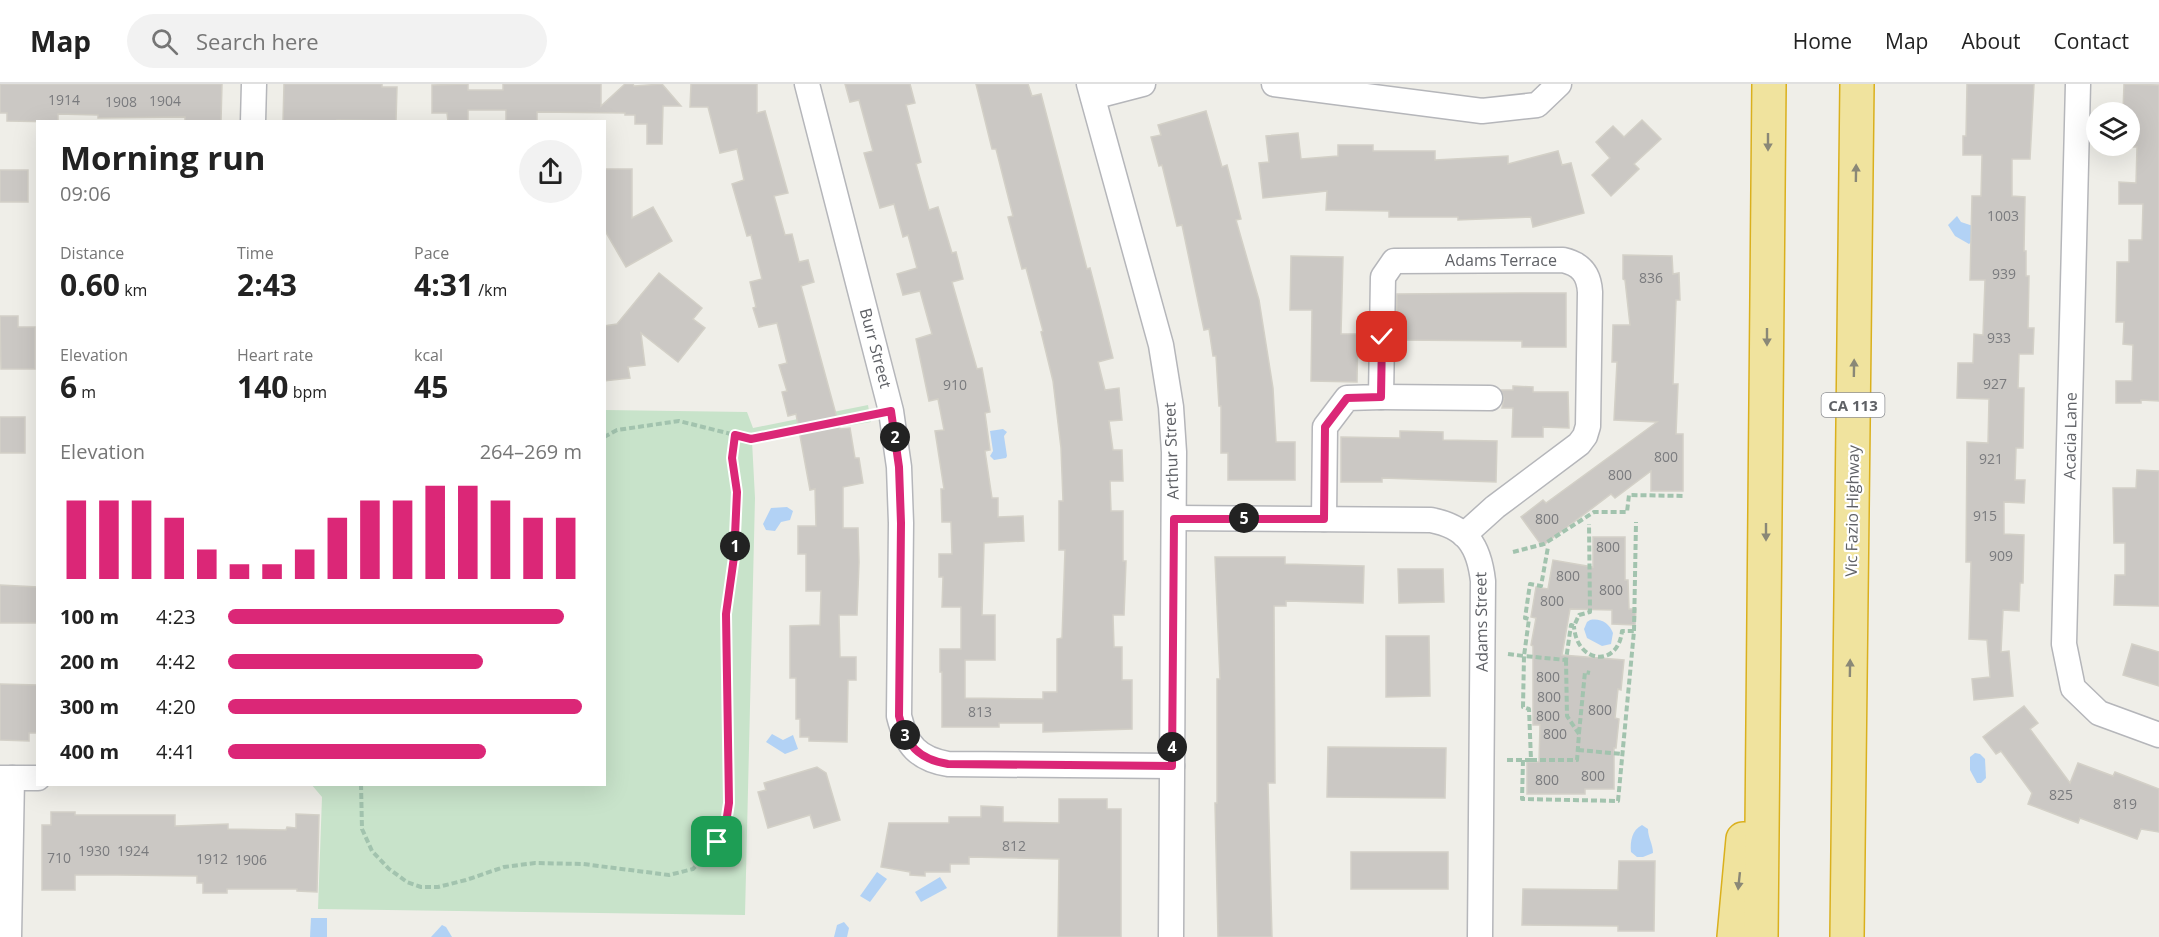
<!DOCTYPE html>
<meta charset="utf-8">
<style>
body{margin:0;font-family:"Open Sans",sans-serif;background:#f2f2f2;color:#222;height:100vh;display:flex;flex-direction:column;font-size:22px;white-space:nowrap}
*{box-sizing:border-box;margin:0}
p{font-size:20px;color:#767676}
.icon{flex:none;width:33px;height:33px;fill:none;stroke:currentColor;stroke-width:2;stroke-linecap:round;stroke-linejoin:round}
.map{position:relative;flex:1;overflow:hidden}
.drawer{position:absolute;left:36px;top:36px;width:570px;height:666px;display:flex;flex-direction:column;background:#fff;border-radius:0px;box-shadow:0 6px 24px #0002}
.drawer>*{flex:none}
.fabs{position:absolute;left:2086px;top:18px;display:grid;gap:12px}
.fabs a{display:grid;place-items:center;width:54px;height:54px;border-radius:50%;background:#fff;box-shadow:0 6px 24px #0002;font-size:30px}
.pin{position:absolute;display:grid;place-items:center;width:51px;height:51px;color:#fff;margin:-26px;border-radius:12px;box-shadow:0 3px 9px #0006}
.km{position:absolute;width:30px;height:30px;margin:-15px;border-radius:50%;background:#222;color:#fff;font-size:16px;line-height:30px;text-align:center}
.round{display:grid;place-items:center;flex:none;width:63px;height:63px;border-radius:32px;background:#f2f2f2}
.headline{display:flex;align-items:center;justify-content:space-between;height:102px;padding:0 24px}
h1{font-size:33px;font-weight:700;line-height:45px}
.metrics{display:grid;grid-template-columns:repeat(3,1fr);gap:9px;height:102px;padding:6px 24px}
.metrics div{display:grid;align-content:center}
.metrics b{font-size:30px;font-weight:700}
.metrics small{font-size:16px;font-weight:400}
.metrics p{font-size:16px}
.chart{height:168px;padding:12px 24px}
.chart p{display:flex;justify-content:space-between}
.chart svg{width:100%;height:108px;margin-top:6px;stroke:#db2777;stroke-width:6}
ul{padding:0 24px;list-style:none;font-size:20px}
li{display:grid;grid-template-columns:96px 72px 1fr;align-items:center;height:45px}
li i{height:15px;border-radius:8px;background:#db2777}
header{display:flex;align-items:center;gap:36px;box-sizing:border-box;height:84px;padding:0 30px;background:#fff;border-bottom:2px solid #e0e0e0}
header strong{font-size:28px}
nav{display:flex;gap:33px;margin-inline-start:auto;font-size:21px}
.search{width:420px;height:54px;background:#f2f2f2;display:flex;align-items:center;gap:15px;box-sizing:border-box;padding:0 21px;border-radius:33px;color:#767676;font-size:22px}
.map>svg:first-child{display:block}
.green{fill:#c8e3ca}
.water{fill:#b2d2f5}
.building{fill:#cbc8c4;stroke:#d3d0c7;stroke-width:1.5}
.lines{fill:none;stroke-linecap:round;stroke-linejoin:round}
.minor-casing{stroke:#b5b6ba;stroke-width:27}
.highway-casing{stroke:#dab01d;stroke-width:36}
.path{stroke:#a2c3ae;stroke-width:4;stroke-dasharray:6 3;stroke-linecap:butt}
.minor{stroke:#fff;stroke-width:24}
.highway{stroke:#f0e39e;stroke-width:33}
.oneway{fill:#8a8877}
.route-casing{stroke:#fff;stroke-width:12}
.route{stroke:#db2777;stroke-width:8}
.labels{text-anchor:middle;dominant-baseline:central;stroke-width:4.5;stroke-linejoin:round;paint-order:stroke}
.number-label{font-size:14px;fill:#7a7b7e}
.shield{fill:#fff;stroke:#8f9094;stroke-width:1.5}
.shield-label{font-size:15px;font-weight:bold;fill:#5f6166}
.street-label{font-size:16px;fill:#5f6166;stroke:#fff}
</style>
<header>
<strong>Map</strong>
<div class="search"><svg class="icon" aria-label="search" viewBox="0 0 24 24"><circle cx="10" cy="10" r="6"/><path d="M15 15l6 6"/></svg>Search here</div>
<nav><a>Home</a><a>Map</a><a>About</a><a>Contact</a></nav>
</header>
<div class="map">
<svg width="2159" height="853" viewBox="0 0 2159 853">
<rect width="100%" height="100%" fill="#efeee8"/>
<!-- green -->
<path class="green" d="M868 321 871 338 752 357 755 414 745 831 318 825 322 713 311 700H604L605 326 747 328 753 344Z"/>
<!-- water -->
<g class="water">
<path d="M1957 132 1961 138 1979 144 1974 155 1969 160 1955 152 1948 141Z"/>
<path d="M1003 345 1007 348 1004 352 1007 372 1006 374 994 376 990 372 993 367 990 347Z"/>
<path d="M787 423 793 427 790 436 781 438 775 447 766 446 763 440 771 424Z"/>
<path d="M1590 536C1601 534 1609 539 1613 549L1611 560 1602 562 1587 554 1584 545 1587 538Z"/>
<path d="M772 650 783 656 793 651 798 665 785 670 766 658Z"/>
<path d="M1975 669 1980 670 1985 675 1986 694 1981 699H1977L1970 686V673Z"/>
<path d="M1642 741 1648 745C1648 754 1653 760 1653 769L1643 773H1637L1631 768C1630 757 1632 746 1642 741Z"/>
<path d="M877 788 887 795 870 818 860 812Z"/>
<path d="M940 793 947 804 921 818 915 808Z"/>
<path d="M311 834H327V853H310Z"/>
<path d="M844 838 849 844 847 853H834L837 841Z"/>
<path d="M442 841 446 843 452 853H431Z"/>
</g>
<!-- building -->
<g class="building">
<path d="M0 0H222L221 38H185V33L98 34V31L58 30V38L7 37V29H0Z"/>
<path d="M284 0H382V3H397L396 37 337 36V38H283Z"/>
<path d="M468 0V6H503V0H601V22L625 0H633L634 2 662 0 681 22H663L662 60H647V40H635V31H625V29L537 28V37H506V26H468V38H448L447 29H432V1Z"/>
<path d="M691 0H757V29L765 27 788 109 774 112 785 151 792 150 799 178 808 176 814 198 801 202 840 345 850 344 855 374H859L863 399 843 403V444H858L859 478 857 531H839L840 573H856V596H848L847 658 809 657V653H800V635H796V594H790V542L820 541 821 507H806V470H798V442H816L815 405 810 406 796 330 788 332 782 308 787 307 779 281 787 279 777 239 759 243 753 224 756 223 750 198 762 195 751 151 747 152 732 100 744 96 737 65 720 69 708 23H690Z"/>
<path d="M845 0H910L915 19 906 21 921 78 916 80 929 126 938 123 952 169 956 168 963 195 952 198 977 285 982 284 990 328 985 329 990 366 985 367 992 414H998V433L1023 432 1024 457 984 459 982 531H995V576H965V614L1043 615V608H1057V555L1062 554 1065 466H1059V417H1063L1061 364 1053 297 1041 248 1043 247 1026 184 1022 185 1008 133 1013 132 996 65H992L976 0H1028L1032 12 1041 10 1087 185 1090 184 1101 226 1113 274 1098 278 1105 306 1119 304 1122 336 1109 337 1113 366H1122L1123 397H1110L1111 427H1123V477H1126L1124 531H1113L1114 563H1122V596H1132V645L1043 648V639H999V643H942V588H940V565H961V523H942L943 493H939V470H952L951 438H942L941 405H944L935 347 944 346 938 315 929 317 916 255 932 250 920 207 903 211 897 190 917 184 908 151 903 153 894 120 880 124 864 69 873 67 859 16 850 18Z"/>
<path d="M1967 0H2034L2030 75H2012V112L2025 113 2024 167H2026V192H2029L2028 244H2034L2033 270H2019L2018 304H2024L2023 364H2016L2015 396H2025L2024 419 2004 418V450L2024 451 2023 499H2020L2019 527 2003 526 2001 568 2009 567 2013 612 1974 616 1972 595 1990 593 1987 556 1969 555 1971 478H1966L1967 358 1988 359 1989 315 1957 314 1958 279H1973L1974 250 1983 251 1985 196H1970L1972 112H1981L1982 71H1963V52H1966Z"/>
<path d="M2124 0 2159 1V317L2141 316V319H2116V297H2132L2133 261 2123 260 2124 238H2116L2117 178H2129V156H2142L2143 120H2119V98L2136 99 2137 63H2130V28H2123Z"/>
<path d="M1206 27 1222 83 1227 81 1241 135 1236 136 1259 216 1273 304 1276 358H1295V396H1228V369H1221V322H1219L1216 272H1213L1209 245 1204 246 1182 141 1177 142 1162 81 1159 82 1151 53 1161 51 1158 41Z"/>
<path d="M1642 36 1661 55 1634 80 1639 85 1611 112 1592 91 1610 74 1596 58 1613 42 1624 53Z"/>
<path d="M1298 49 1301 75 1338 72V61H1373V67H1435V76L1508 72V80L1558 67 1562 81 1571 79 1584 129 1533 143 1531 133 1458 136V133H1389V127L1326 126 1327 107 1263 114 1259 79 1269 78 1266 52Z"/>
<path d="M604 85H632V134L653 123 672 157 626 183 604 145Z"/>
<rect x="0" y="86" width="28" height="32"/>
<path d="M1623 171 1672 172 1673 190 1679 189 1680 216H1676L1673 300H1678L1676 350H1683V407H1651V387L1615 414 1611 410 1542 462 1521 433 1543 416 1546 419 1657 338 1614 336 1617 278H1612L1613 241H1630L1625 196 1623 195Z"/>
<path d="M1291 172 1343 173 1341 250H1358L1357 298 1311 297 1312 226H1290Z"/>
<path d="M659 189 702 224 693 235 705 244 678 278 641 249 645 281 628 283 630 294 604 297V242L617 240Z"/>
<path d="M1522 209H1566V263H1522V257L1396 256 1397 210Z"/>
<path d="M0 232H18V243H35V285H1Z"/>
<path d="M1513 302 1533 303V308H1568L1569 344 1543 343V353H1512L1513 324H1502L1504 314 1501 306H1513Z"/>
<rect x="0" y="333" width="25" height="36"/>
<path d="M1400 347 1443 348V356L1497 357 1496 398 1382 394V398H1341V353L1400 354Z"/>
<path d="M2137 386 2159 387V522L2114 521 2115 491H2125V459H2114L2113 404H2136Z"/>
<path d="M1593 453H1625V496H1628L1629 525H1636L1635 541 1612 540V526L1570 525 1562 571 1624 576 1621 606 1618 605 1615 634 1619 635 1616 664H1614V705H1585V710H1527V678H1539L1540 641H1533V562L1531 561 1536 534 1531 533 1536 503 1548 505 1553 476 1593 483Z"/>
<path d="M1215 473H1285V480L1364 482 1363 519 1286 517V522H1274L1275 699H1268L1272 853H1218L1215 719H1217V595H1220Z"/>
<path d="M1398 485H1443L1444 518 1399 519Z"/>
<path d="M0 501 38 503V539H0Z"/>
<path d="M1386 552H1429L1430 612 1386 613Z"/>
<path d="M2132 560 2159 568V602L2123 591Z"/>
<path d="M0 600 38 601V649H29V657L0 656Z"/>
<path d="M2024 622 2038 639 2030 645 2070 699 2078 679 2113 692 2115 688 2159 705V748L2141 745 2137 755 2080 734 2078 739 2028 720 2032 709 2001 667 1996 670 1983 653Z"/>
<path d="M1328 663 1446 664 1445 714 1327 713Z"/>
<path d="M817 683 826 689 840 736 814 744 810 731 768 744 758 708 766 706 764 699Z"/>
<path d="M1059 715H1107V725H1121V853H1058L1059 775 969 773V780H950V788H925V792L910 791V788L881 783 889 739H949V733H981V722L1003 723V738L1059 739Z"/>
<path d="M51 728H75V731H175V742L228 740V745L286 746 287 743 296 744V730L319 731 317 808 297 807V805H227V809H203V799H197V792L118 791H75V806H42V741H51Z"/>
<rect x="1351" y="768" width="97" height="37"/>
<path d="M1619 777H1655L1654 847H1618V842L1522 841 1523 805 1618 806Z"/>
</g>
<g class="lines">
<!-- minor casing -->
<g class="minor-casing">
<g id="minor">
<path d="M807 0 891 327 899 383 901 439 899 632C906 661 918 675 948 680L1172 682"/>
<path d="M1089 0 1161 261 1171 323 1174 368 1171 853"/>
<path d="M1274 0 1482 27 1537 21 1559 0"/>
<path d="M2078 0 2064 560 2073 604 2099 629 2159 651"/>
<path d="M1093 13 1143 0"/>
<path d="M253 38 254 0"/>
<path d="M1381 313 1490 314"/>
<path d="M1174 434 1431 436C1467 443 1479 462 1483 497L1480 853"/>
<path d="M1324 435 1325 343 1347 314 1381 313 1383 193 1394 177 1563 176C1581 180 1589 190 1590 208L1588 342 1585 352 1579 360 1495 423 1464 451"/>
<path d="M0 694H38"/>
<path d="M9 853 12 694"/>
</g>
</g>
<!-- highway casing -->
<g class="highway-casing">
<g id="highway">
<path d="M1734 853 1743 755"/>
<path d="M1761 853 1769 0"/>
<path d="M1847 853 1857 0"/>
</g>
</g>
<!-- path -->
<g class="path">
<path d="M604 353 617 346 679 337 751 355 872 331"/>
<path d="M1513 468 1544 460 1594 428H1627L1629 411 1684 412"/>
<path d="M1634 547 1636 438"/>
<path d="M1508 570 1524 572 1529 535 1525 534 1530 500 1541 502 1548 463"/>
<path d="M1579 649 1585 588 1590 589"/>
<path d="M1578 666 1622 670"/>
<path d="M1507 676H1531L1529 625 1523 623 1524 572 1566 576 1571 541 1574 542 1579 531 1590 528 1589 440"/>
<path d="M1523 676 1522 715 1618 717 1634 547H1622C1618 585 1576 579 1574 542"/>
<path d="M1531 676H1577L1579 650 1567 632 1566 576"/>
<path d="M361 700 362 745 372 767 389 785 407 798 421 803H438L466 796 504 783 535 779 583 780 669 791 693 785 717 758 726 739 729 719 726 530 734 473 737 408 732 374 735 351"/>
</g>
<!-- minor -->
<use href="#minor" class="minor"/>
<!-- highway -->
<use href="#highway" class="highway"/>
</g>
<!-- one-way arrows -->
<defs><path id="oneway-solid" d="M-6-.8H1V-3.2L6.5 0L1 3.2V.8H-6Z" transform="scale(1.5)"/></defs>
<g class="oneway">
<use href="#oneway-solid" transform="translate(1768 58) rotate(90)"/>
<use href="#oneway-solid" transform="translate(1856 89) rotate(-89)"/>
<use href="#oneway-solid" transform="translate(1767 253) rotate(90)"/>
<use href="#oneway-solid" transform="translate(1854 284) rotate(-89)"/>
<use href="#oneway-solid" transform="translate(1766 448) rotate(90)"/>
<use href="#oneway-solid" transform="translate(1850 584) rotate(-89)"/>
<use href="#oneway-solid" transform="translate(1739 797) rotate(96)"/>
</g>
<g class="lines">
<!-- route casing -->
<g class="route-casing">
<path id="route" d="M717 758 726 739 729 719 726 530 734 473 737 408 732 374 735 351 751 355 891 327 899 383 901 439 899 632C906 661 918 675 948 680L1172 682 1174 435H1324L1325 343 1347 314 1381 313 1382 253"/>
</g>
<!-- route -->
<use href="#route" class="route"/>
</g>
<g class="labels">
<!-- number labels -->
<g class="number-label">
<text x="64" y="15">1914</text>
<text x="165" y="16">1904</text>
<text x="121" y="17">1908</text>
<text x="2003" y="131">1003</text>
<text x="2004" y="189">939</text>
<text x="1651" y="193">836</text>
<text x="1999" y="253">933</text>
<text x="1995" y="299">927</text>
<text x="955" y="300">910</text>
<text x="1666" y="372">800</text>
<text x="1991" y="374">921</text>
<text x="1620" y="390">800</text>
<text x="1985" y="431">915</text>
<text x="1547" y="434">800</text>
<text x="1608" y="462">800</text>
<text x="2001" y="471">909</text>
<text x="1568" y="491">800</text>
<text x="1611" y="505">800</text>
<text x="1552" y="516">800</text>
<text x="1548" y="592">800</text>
<text x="1549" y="612">800</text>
<text x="1600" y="625">800</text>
<text x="980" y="627">813</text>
<text x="1548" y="631">800</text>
<text x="1555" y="649">800</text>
<text x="1593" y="691">800</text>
<text x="1547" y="695">800</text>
<text x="2061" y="710">825</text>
<text x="2125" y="719">819</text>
<text x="1014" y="761">812</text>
<text x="94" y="766">1930</text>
<text x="133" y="766">1924</text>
<text x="59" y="773">710</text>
<text x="212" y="774">1912</text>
<text x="251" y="775">1906</text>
</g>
<!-- shield labels -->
<rect class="shield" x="1821.5" y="309" width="63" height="24" rx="4.5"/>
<g class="shield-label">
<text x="1853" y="321">CA 113</text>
</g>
<!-- street labels -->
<g class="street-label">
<text x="1501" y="176">Adams Terrace</text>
<text transform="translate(876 264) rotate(75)">Burr Street</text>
<text transform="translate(2070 352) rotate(-89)">Acacia Lane</text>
<text transform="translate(1171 367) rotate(-92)">Arthur Street</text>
<text transform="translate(1852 427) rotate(-89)">Vic Fazio Highway</text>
<text transform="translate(1481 538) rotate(-91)">Adams Street</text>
</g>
</g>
</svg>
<div class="fabs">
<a><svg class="icon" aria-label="layers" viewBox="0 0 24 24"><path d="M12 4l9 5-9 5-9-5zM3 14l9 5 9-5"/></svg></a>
</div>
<div class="pin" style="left:717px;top:758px;background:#1e9e55"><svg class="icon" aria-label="arrive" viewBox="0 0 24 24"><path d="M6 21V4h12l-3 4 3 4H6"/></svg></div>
<div class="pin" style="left:1382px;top:253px;background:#d93025"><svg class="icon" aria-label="check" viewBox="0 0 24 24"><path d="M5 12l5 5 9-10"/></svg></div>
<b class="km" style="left:735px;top:462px">1</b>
<b class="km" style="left:895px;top:353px">2</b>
<b class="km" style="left:905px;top:651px">3</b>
<b class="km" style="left:1172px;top:663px">4</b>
<b class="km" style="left:1244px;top:434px">5</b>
<section class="drawer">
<div class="headline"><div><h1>Morning run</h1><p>09:06</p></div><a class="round"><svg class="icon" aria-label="share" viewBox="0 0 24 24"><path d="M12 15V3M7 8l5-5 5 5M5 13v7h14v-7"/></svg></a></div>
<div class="metrics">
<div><p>Distance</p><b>0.60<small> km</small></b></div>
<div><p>Time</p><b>2:43</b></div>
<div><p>Pace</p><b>4:31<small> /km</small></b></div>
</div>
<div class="metrics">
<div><p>Elevation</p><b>6<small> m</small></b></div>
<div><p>Heart rate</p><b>140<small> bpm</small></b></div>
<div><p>kcal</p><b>45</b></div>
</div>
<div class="chart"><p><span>Elevation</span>264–269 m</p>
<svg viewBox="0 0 160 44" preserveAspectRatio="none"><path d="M5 44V12M15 44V12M25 44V12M35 44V19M45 44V32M55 44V38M65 44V38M75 44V32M85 44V19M95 44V12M105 44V12M115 44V6M125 44V6M135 44V12M145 44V19M155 44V19"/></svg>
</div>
<ul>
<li><b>100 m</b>4:23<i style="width:95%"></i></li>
<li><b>200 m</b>4:42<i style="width:72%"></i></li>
<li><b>300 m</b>4:20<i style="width:100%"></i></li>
<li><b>400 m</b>4:41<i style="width:73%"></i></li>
</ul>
</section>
</div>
